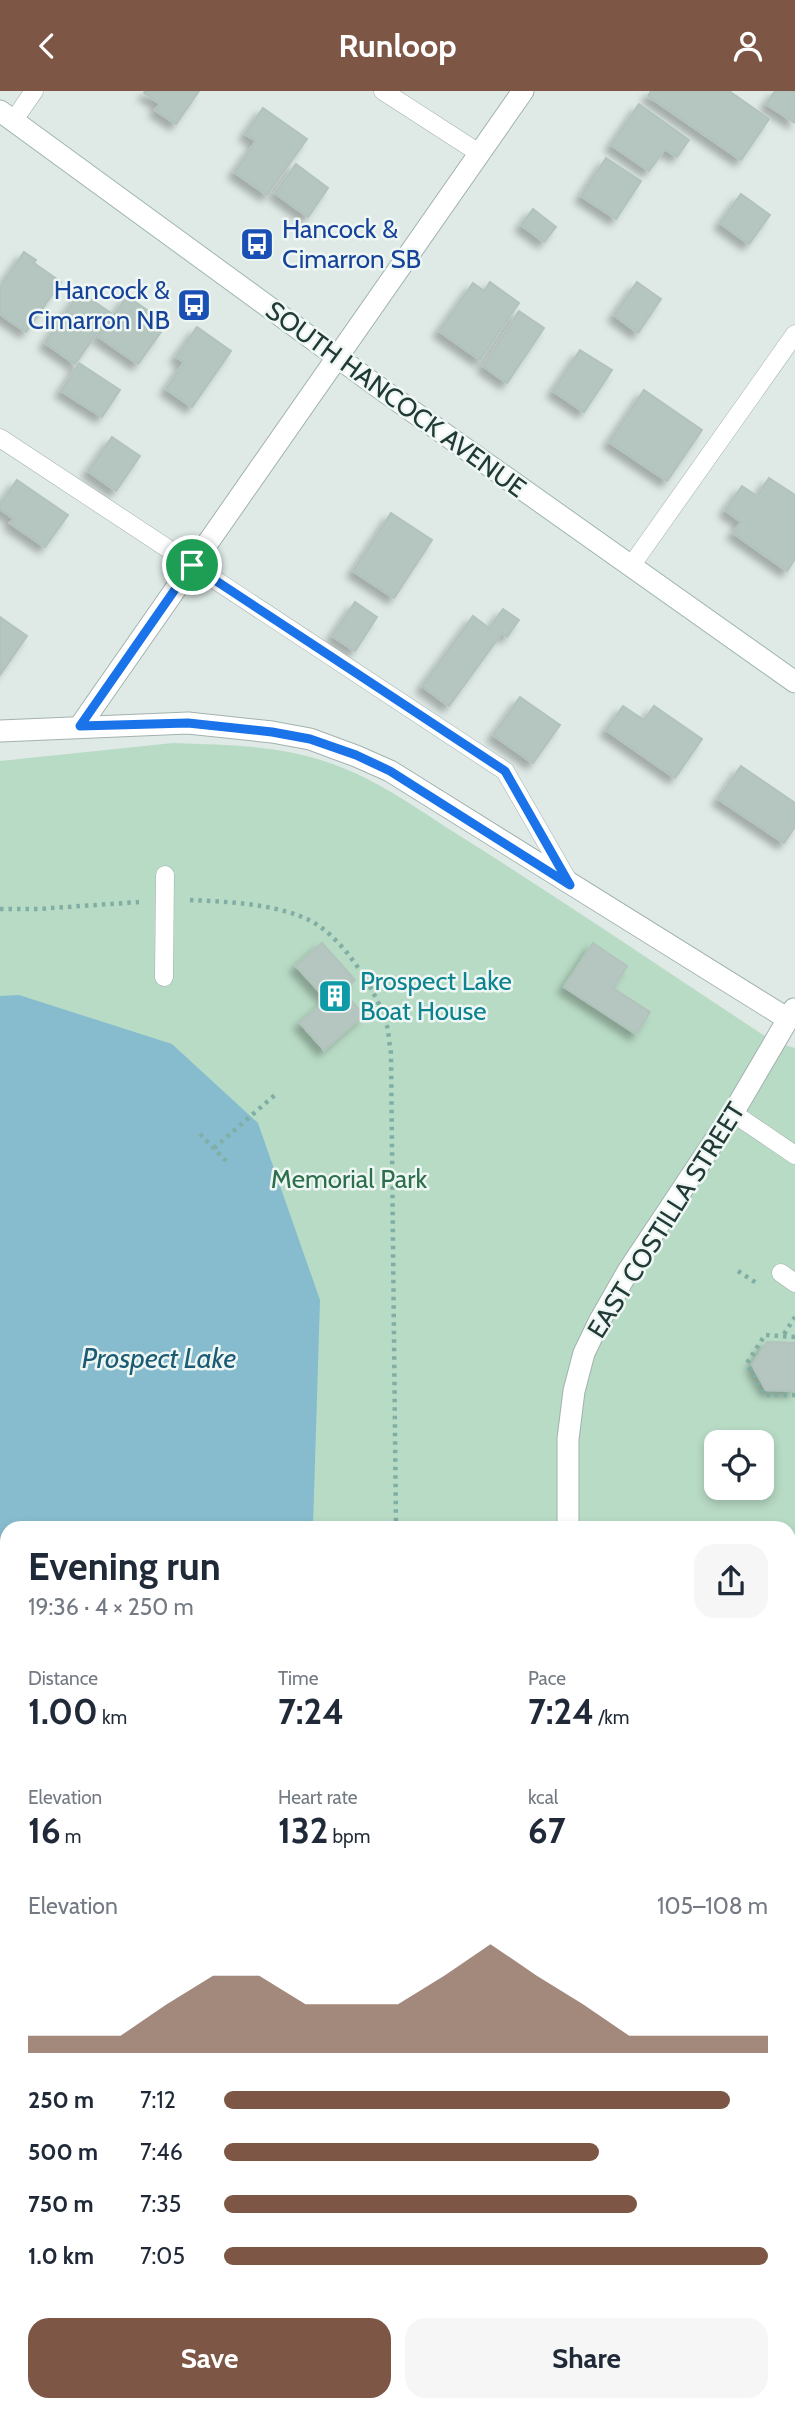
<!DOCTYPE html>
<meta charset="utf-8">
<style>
body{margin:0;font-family:Cabin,sans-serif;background:#f6f6f7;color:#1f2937;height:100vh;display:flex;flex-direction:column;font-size:26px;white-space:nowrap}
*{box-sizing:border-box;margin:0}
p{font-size:23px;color:#747a83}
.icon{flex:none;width:38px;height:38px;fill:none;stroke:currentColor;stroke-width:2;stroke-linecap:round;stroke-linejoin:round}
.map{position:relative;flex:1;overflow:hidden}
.side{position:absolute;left:0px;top:1430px;width:796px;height:891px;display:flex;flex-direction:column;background:#fff;border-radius:21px 21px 0 0;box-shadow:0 4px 10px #0003}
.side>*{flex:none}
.tools{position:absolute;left:704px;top:1339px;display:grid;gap:14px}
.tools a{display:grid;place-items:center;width:70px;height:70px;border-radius:14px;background:#fff;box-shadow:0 4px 10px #0003;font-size:35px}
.pin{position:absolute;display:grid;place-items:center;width:60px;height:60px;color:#fff;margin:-30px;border:4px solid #fff;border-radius:50%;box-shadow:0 2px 7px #0007}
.round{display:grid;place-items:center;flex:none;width:74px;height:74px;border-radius:21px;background:#f6f6f7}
.head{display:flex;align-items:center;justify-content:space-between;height:119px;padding:0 28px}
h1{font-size:38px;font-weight:800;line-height:52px}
.metrics{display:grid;grid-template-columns:repeat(3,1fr);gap:10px;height:119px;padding:7px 28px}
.metrics div{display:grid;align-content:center}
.metrics b{font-size:35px;font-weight:800}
.metrics small{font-size:19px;font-weight:400}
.metrics p{font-size:19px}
.chart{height:196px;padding:14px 28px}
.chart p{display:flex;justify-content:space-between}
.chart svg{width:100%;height:126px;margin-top:7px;fill:#7d5646;opacity:.7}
.button{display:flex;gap:14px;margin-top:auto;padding:14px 28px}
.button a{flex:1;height:80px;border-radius:21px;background:#7d5646;color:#fff;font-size:28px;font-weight:800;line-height:80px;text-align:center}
.button a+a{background:#f6f6f7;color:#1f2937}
ul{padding:0 28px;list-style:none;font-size:23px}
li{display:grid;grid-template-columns:112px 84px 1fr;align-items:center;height:52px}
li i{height:18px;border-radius:9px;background:#7d5646}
header{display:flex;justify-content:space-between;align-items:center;height:91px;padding:0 28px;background:#7d5646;color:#fff;font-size:32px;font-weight:800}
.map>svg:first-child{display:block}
.green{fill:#b8dbc5;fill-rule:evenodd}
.water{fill:#87bccf}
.building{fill:#b5c5c0;stroke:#b2c3be;stroke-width:2;filter:url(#shadow)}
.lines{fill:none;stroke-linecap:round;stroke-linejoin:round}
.service-casing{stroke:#a2b2ae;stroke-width:19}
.minor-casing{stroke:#a2b2ae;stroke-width:23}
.secondary-casing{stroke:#9fb6b0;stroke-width:23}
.path{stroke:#80ada4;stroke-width:4.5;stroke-dasharray:3.5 5;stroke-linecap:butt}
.service{stroke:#fff;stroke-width:18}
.minor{stroke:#fff;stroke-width:21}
.secondary{stroke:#fff;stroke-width:21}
.route-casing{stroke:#fff;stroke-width:14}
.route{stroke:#1a73e8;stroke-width:9}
.labels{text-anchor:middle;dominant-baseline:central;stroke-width:5;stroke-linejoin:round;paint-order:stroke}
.transit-label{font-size:26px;fill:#164399;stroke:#eff7f4;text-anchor:start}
.street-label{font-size:26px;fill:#213a36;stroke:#eff7f4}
.culture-label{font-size:26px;fill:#0d838f;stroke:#eff7f4;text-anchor:start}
.park-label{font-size:26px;fill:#2c6f4d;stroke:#eff7f4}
.water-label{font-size:28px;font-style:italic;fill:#1c5b74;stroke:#eff7f4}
</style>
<header><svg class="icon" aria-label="back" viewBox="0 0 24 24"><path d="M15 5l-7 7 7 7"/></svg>Runloop<svg class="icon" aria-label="person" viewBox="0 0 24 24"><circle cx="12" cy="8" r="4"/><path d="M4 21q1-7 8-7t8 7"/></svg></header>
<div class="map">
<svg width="795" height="2320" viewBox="0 0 795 2320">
<defs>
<filter id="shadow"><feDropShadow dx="-6" dy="6" stdDeviation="3.5" flood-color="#0004"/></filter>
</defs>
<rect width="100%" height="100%" fill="#dfeae6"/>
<!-- green -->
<path class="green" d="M173 652C226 654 280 654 330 672 380 689 424 723 468 750 571 815 672 884 774 951L795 957V2320H0V670ZM716 1351H761V1396H716ZM7 1437H789V2314H7Z"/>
<!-- water -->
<path class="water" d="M19 904 172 953 258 1032 320 1209 313 1437H7V2089L0 2092V905Z"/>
<!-- building -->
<g class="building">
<path d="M145 0H199L176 33 155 19 160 13 144 2Z"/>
<path d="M651 0H729L769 28 741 69 648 5Z"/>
<path d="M775 0H795V32L766 13Z"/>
<path d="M639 13 689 49 677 66 665 58 649 80 611 54Z"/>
<path d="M263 17 307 48 267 104 234 81 256 50 245 43Z"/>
<path d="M606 67 641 90 616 128 581 105Z"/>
<path d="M296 73 328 97 308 126 275 102Z"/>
<path d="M741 103 770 124 749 153 720 132Z"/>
<path d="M533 118 556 136 544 151 521 134Z"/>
<path d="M24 161 36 169 34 172 61 191 26 241 0 223V196Z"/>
<path d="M490 191 519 212 480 269 439 240 473 192 484 200Z"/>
<path d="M637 191 661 208 638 242 614 224Z"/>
<path d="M80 201 111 222 75 273 45 252Z"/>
<path d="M127 205 157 226 152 234 161 241 138 273 99 246Z"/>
<path d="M519 220 544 237 507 292 483 275Z"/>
<path d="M197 236 231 260 192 316 166 298 184 271 176 266Z"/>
<path d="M580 259 612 279 584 321 553 300Z"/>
<path d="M79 272 120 299 102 326 61 300Z"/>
<path d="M644 299 702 339 667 390 609 351Z"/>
<path d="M112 346 140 365 116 400 88 380Z"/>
<path d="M769 387 795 404V468L787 480 733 442 741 431 725 419 742 395 757 405Z"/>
<path d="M17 389 68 424 45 456 10 432 14 428 0 418V413Z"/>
<path d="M391 422 432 449 394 507 353 480Z"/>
<path d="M355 511 377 526 355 560 332 545Z"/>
<path d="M503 518 519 529 507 546 502 542 449 615 422 595 473 525 489 537Z"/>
<path d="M0 526 27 545 0 584Z"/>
<path d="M520 606 560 634 533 672 493 644Z"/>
<path d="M623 615 644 629 654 615 702 648 675 687 606 639Z"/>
<path d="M741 675 795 712V736L784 752 718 708Z"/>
<path d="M322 852 355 889 343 900 364 924 324 959 300 932 327 909 296 875Z"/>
<path d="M593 852 627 875 613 897 650 921 636 943 564 896Z"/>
<path d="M767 1251 795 1252V1300L766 1299 752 1274Z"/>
</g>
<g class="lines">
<!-- service casing -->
<g class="service-casing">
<g id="service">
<path d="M383 0 479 62"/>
<path d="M14 29 34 0"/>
<path d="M0 347 505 680 570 793"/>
<path d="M631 475 795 243"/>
<path d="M164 886 165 784"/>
<path d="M733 1022 795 1064"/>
<path d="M781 1182 795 1192"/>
</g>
</g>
<!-- minor casing -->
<g class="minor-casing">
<g id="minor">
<path d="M80 635 523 0"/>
<path d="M0 640 188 632 272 641 310 648 356 665 390 680 788 928"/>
<path d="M568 1437V1348L574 1300 584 1262 599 1231 628 1180 733 1022 794 918"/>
<path d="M711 2314 712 2320"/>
</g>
</g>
<!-- secondary casing -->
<g class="secondary-casing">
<path id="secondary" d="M0 20 381 298 795 591"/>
</g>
<!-- path -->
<g class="path">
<path d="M190 809C228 811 271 812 307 828 341 843 377 899 387 935 389 943 389 953 391 962L396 1437"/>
<path d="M0 818H38L139 811"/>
<path d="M200 1043 226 1070"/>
<path d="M214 1057 276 1003"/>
<path d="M738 1180 758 1193"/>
<path d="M784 1243 795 1226"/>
<path d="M795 1246 765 1244 747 1272 764 1304H795"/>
<path d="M0 2144 7 2141"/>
<path d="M789 2202 795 2204"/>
<path d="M0 2255 7 2254"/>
<path d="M441 2314 448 2320"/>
<path d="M207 2320 228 2314"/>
</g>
<!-- service -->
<use href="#service" class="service"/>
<!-- minor -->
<use href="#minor" class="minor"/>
<!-- secondary -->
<use href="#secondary" class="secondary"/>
</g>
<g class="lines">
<!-- route casing -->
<g class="route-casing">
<path id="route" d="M192 474 505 680 570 794 390 680 356 664 310 648 272 641 188 632 80 635Z"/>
</g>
<!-- route -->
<use href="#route" class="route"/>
</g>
<!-- icons -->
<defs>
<g id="bus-square" transform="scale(1.75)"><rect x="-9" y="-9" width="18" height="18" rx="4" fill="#1a4fb4" stroke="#eff7f4"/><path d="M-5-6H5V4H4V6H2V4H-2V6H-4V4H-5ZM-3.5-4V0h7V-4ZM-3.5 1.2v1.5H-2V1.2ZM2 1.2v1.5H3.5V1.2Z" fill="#fff"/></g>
<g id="building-square" transform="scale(1.75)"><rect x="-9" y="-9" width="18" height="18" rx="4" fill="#0f9aa8" stroke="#eff7f4"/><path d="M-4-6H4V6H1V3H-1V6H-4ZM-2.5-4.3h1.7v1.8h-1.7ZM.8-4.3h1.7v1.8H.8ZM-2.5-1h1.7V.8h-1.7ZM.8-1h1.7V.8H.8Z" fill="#fff"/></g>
</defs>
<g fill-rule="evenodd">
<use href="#bus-square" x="257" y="153"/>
<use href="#bus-square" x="194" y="214"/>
<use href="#building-square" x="335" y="905"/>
</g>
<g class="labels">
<!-- transit labels -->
<g class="transit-label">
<text x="282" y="138">Hancock &amp;<tspan x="282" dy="30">Cimarron SB</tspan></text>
<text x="170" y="199" text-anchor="end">Hancock &amp;<tspan x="170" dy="30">Cimarron NB</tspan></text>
</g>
<!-- street labels -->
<g class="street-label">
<text transform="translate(396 308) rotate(36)">SOUTH HANCOCK AVENUE</text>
<text transform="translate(666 1129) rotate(-58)">EAST COSTILLA STREET</text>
</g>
<!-- culture labels -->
<g class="culture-label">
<text x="360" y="890">Prospect Lake<tspan x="360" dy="30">Boat House</tspan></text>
</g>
<!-- park labels -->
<g class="park-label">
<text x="349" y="1088">Memorial Park</text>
</g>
<!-- water labels -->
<g class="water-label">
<text x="159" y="1267">Prospect Lake</text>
</g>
</g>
</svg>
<div class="tools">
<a><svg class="icon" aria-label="locate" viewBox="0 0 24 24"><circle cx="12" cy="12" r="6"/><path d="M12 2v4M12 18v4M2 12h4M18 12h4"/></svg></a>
</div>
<div class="pin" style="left:192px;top:474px;background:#1e9e55"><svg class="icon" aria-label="arrive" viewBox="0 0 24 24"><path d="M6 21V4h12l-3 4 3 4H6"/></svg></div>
<section class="side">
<div class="head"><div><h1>Evening run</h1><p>19:36 · 4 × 250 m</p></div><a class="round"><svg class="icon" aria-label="share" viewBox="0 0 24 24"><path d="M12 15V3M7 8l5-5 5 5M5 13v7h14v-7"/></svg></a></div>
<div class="metrics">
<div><p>Distance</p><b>1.00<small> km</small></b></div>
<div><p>Time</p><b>7:24</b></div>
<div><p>Pace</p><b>7:24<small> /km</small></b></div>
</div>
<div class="metrics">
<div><p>Elevation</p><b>16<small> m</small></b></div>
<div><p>Heart rate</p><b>132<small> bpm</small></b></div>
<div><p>kcal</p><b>67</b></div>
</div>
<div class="chart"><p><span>Elevation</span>105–108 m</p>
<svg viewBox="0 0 160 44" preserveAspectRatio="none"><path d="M0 44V38L10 38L20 38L30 27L40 17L50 17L60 27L70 27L80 27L90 17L100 6L110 17L120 27L130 38L140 38L150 38L160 38V44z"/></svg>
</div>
<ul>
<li><b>250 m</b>7:12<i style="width:93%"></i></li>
<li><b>500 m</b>7:46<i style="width:69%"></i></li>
<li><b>750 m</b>7:35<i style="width:76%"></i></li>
<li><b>1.0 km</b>7:05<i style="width:100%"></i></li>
</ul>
<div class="button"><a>Save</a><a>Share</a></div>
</section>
</div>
